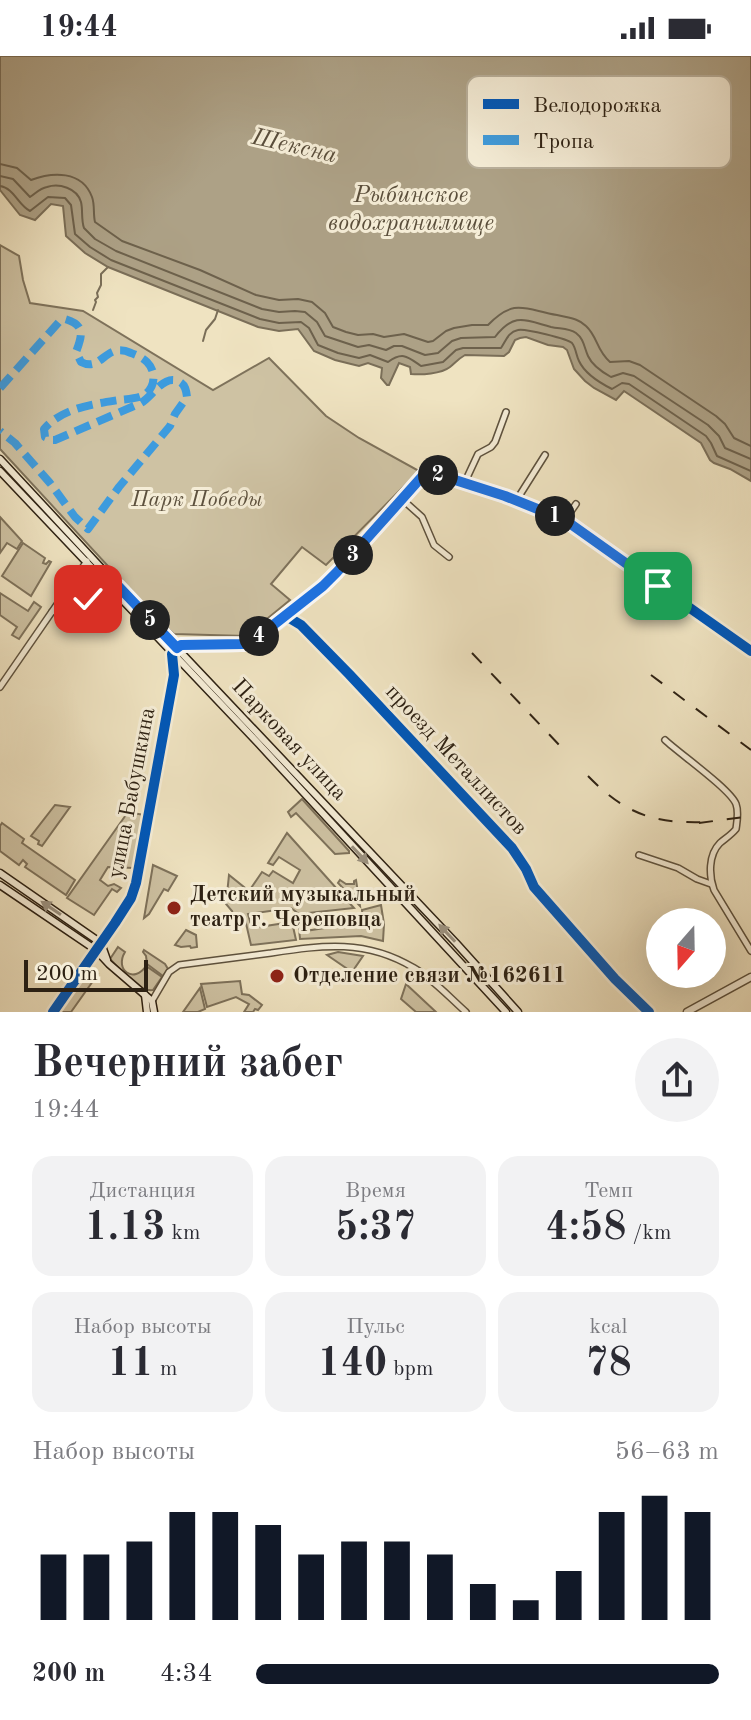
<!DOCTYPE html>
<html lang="ru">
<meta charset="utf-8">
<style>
body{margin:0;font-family:"Old Standard TT",serif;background:#f2f2f3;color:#2b2b33;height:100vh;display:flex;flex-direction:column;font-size:30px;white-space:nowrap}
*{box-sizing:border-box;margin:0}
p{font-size:26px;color:#7c7c81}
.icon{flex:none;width:44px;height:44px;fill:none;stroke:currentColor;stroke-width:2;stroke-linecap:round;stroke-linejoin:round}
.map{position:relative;height:956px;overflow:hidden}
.details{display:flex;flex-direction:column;background:#fff;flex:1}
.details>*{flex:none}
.needle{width:52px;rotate:200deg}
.fabs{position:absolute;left:646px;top:852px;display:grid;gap:16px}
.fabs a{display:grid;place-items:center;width:80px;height:80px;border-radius:50%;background:#fff;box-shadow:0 8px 32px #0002;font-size:40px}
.scale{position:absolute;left:24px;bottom:20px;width:124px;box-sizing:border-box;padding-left:8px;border:4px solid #2d2113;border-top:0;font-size:22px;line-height:28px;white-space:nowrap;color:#2d2113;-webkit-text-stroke:6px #f5edd7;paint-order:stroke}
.pin{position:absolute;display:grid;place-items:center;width:68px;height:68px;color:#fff;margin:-34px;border-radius:16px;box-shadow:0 4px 12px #0006}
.km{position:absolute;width:40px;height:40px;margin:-20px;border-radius:50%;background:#222;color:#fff;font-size:22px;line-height:40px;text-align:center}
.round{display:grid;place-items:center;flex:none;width:84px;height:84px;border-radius:42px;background:#f2f2f3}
.head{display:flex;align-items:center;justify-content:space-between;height:136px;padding:0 32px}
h1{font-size:44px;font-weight:600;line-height:60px}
.figures{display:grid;grid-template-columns:repeat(3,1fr);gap:12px;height:136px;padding:8px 32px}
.figures div{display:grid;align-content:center;border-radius:20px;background:#f2f2f3;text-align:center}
.figures b{font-size:40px;font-weight:600}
.figures small{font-size:22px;font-weight:400}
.figures p{font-size:22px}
.chart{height:224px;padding:16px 32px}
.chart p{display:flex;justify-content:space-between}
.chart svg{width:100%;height:144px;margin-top:8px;stroke:#111827;stroke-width:6}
ul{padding:0 32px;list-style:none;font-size:26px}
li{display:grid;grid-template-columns:128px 96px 1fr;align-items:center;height:60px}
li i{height:20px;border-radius:10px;background:#111827}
.status{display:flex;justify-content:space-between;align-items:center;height:56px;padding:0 40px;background:#fff;direction:ltr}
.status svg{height:22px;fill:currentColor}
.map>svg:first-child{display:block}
.green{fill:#cec2a3;stroke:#7e725b;stroke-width:2}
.water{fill:#ada186;stroke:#7a6e58;stroke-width:2}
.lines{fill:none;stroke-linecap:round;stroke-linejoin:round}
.shore{stroke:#6d614c;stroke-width:2}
.stream{stroke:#7a6e58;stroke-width:2}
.minor-casing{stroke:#5e523e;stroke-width:8}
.tertiary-casing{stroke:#5e523e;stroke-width:9}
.secondary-casing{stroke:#2d2113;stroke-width:9}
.minor{stroke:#f5edd7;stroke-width:5}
.tertiary{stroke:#f5edd7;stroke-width:6}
.secondary{stroke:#f5edd7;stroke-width:6}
.rail{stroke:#2d2113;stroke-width:2;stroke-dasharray:14 14;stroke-linecap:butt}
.quiet{stroke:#3d9bde;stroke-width:8;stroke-dasharray:16 8;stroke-linecap:butt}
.cycleway-casing{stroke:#f5edd7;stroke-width:15}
.cycleway{stroke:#0057b8;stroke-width:10}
.oneway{fill:#9b917f}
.route-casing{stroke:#fff;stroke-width:16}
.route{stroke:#1a73e8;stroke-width:10}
.poi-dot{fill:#8f2418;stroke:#f5edd7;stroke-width:3}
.labels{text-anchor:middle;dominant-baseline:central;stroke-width:6;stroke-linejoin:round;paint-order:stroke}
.park-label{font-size:22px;font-style:italic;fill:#5d513e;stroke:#f5edd7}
.street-label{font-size:22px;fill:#2d2113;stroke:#f5edd7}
.poi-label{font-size:22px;font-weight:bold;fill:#2d2113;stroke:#f5edd7;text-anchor:start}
.water-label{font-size:24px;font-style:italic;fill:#5a4e3b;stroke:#f5edd7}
.key{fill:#f5edd7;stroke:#b9b09c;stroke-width:2}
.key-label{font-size:22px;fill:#2d2113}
</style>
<div class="status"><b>19:44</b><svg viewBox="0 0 49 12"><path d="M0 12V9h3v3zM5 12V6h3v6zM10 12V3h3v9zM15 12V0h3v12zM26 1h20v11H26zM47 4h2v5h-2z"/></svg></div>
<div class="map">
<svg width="751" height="956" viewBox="0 0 751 956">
<rect width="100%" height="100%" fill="#efe3c1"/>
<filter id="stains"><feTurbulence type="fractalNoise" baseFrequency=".0025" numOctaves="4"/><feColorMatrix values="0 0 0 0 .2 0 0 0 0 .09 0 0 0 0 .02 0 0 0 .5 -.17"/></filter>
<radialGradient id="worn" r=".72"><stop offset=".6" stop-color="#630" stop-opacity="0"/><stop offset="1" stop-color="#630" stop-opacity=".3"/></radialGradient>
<!-- green -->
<g class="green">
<path d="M0 189 19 200 23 224 30 247 83 255 213 334 269 302 326 360 359 382 419 415 326 509 302 491 271 528 290 544 246 580 174 578 154 560 0 393Z"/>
<path d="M0 461 22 485 17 493 7 487 0 497Z"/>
<path d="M23 487 45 502 43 507 46 508 49 505 51 506 31 540 2 520Z"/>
<path d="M83 517 100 535 60 549Z"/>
<path d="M0 537 28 555 34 546 41 551 19 583 12 579 17 571 0 559Z"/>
<path d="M302 743 349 795V797L335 798 296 757 291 761 288 756Z"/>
<path d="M55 749 70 751 42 790 38 788 39 785 31 780Z"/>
<path d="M128 756 144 759 134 812 108 811 100 824 108 830 114 828 121 832 117 836 112 833 94 859 67 842Z"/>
<path d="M2 767 24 783 22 787 75 824 66 839 25 811 27 808 23 804 19 809 0 795V770Z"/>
<path d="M287 777 354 852 299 858 291 852 248 858 252 872 292 866 296 884 251 889 245 863 235 864 232 855 226 848 229 819 249 835 262 816 269 820 273 815 293 827 300 814 279 801 273 809 268 807Z"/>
<path d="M153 809 177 820 168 835 164 833 149 858 144 862Z"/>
<path d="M340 824 346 828H354V825L356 824 360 850 338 827Z"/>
<path d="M381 849 384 868 383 885 361 880 300 883 298 862 303 861 305 875 363 866 362 854Z"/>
<path d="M186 874 196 879 197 891 191 892 190 890 181 891 175 889Z"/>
<path d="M118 891 125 896C114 914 134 928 146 910L162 921 153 934C136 936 122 915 110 903Z"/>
<path d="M144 894 165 908 168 913 163 920 147 908 146 900 143 896Z"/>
<path d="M338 896 363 900 352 916 327 899Z"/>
<path d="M86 908 98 918 71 956H53Z"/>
<path d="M240 925 242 938 249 939 262 949 258 954 255 953 253 956H244L249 948 236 941 207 951 201 928Z"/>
<path d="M406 928 436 956H416L401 943Z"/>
<path d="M200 932 205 953 198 956H183Z"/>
</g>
<!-- water -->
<path class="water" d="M0 0H751V425L730 413 714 407 710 404 701 387 624 335 616 344 594 332 585 325 574 313 567 294 563 291 548 289 526 281 520 282 515 284 509 296 504 300 465 299C458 303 455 307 450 311 441 318 421 319 411 318L410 311 399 307 389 329H387L381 322 382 312 368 307 359 310 335 304 314 295 298 273 279 275 258 271 108 211 85 197 66 180 63 150 51 148 35 164 20 159 0 134Z"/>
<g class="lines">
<!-- shore -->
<g class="shore">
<path d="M0 108 17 112 31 124C52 116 82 114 92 141 95 149 93 158 95 166L122 185 200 214 256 239 279 244 298 243 312 246 325 257 333 271 346 276 358 279 373 278 384 281 404 278 428 286 433 285 446 275 454 272 472 269H488C515 241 526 254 557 259 568 262 578 262 586 270 598 281 596 294 610 306L629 305 640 309 716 360 725 368 734 382 751 390"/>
<path d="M0 120 13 123 30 141C35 138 40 132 47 131 59 127 77 132 81 146 83 154 81 164 84 172L95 183 116 195 262 253 279 256 295 255 305 256 317 266 325 280 358 291 369 289 386 294 394 290H402L425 299 438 297 452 285 461 282 495 281C514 256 525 264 551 271 560 273 569 272 576 277 584 283 584 291 588 300 592 309 602 316 611 321L623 317 634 320 708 369 719 380 725 392 751 403"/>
<path d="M0 130C14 132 18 149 30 155L48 141 65 142 71 149 75 178 90 191 111 204 260 263 279 267 301 266 309 272 318 289 338 297 359 302 370 299 388 306C403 295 408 301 421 310L443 306 456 294 463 292H501C506 285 508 276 518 274 524 272 568 283 572 287 576 292 576 299 579 305 585 318 600 327 612 333L622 327 629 328 706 380 711 387 717 400 751 415"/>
</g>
<!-- stream -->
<g class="stream">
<path d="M93 254 96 246 95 244 98 241 97 237 101 229V218L108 211"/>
<path d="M203 285 206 274 215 263 218 254"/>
</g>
<!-- minor casing -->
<g class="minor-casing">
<g id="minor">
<path d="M464 428 478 398 491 391 495 386 506 356"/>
<path d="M403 444 422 461 434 489 449 501"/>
<path d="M516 445 545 399"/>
<path d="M565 464 576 448"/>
<path d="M52 556 114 533"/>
<path d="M286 560 301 569 349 618 512 792 526 813 534 831 615 923 649 956"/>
<path d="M177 592 181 589C201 589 224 591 243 588 262 585 321 531 337 516L427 415 505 440 565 464 751 595"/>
<path d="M0 631 87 505"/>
<path d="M665 684C680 698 730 733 736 748 739 756 737 765 736 773 731 779 726 782 720 787 708 799 709 820 714 834L751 895"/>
<path d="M639 799 678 812 697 823 711 828"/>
<path d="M152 945 169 916 179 909C210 905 240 901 271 897 323 889 366 883 414 912 433 923 449 941 466 956"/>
<path d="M53 956 96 894"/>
</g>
</g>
<!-- tertiary casing -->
<g class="tertiary-casing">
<g id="tertiary">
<path d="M100 889 131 842 136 827 174 619 172 598 175 595"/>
<path d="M687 956 751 921"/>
</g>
</g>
<!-- secondary casing -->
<g class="secondary-casing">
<g id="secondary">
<path d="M0 403 118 530 456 887 518 956"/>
<path d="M0 415 258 687 506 956"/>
<path d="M0 817 101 887 107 904"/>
<path d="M0 829 96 894 109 908 152 945 154 956"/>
<path d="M145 939 147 956"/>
</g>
</g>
<!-- minor -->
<use href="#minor" class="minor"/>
<!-- tertiary -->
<use href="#tertiary" class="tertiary"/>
<!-- secondary -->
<use href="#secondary" class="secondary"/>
<!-- rail -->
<g class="rail">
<path d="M472 597 563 693"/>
<path d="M651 619 751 694"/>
<path d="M588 720C626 759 655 768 708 766"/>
<path d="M699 767 751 760"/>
</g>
<!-- quiet -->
<path class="quiet" d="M0 332 59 266 65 263C86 269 82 280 76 296L81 306C102 317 105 285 131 297 137 299 143 302 147 306 157 316 155 332 144 339 137 343 127 343 119 344 94 348 62 352 44 373L45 381 52 384H55L141 347C153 340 163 319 178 325 185 328 186 333 187 341L175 358 170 370 119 431 88 473 75 461 50 427 15 387 0 375"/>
<!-- cycleway casing -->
<g class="cycleway-casing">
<g id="cycleway">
<path d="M286 560 301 569 349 618 512 792 526 813 534 831 615 923 649 956"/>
<path d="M53 956 115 867 131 842 136 827 174 619 172 598 181 589C201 589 224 591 243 588 262 585 321 531 337 516L427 415 505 440 565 464 751 595"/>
</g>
</g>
<!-- cycleway -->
<use href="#cycleway" class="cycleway"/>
</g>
<!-- one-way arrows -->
<defs><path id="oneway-solid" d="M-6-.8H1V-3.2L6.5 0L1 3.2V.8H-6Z" transform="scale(2)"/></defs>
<g class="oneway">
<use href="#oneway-solid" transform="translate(360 799) rotate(47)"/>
<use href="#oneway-solid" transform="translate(51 852) rotate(-146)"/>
<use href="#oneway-solid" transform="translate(447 877) rotate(-133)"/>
</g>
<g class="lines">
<!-- route casing -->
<g class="route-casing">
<path id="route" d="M88 543 112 535 118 530 177 592 181 589 243 588 253 585 323 530 337 516 427 415 505 440 565 464 658 530"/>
</g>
<!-- route -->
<use href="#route" class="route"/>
</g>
<!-- markers -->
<g class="poi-dot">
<circle cx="174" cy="852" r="8"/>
<circle cx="277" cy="920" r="8"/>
</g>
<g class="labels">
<!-- park labels -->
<g class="park-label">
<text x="197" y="444">Парк Победы</text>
</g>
<!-- street labels -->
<g class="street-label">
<text transform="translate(289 684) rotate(47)">Парковая улица</text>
<text transform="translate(456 704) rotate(47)">проезд Металлистов</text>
<text transform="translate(132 737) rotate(-79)">улица Бабушкина</text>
</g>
<!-- poi labels -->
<g class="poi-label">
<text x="190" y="839">Детский музыкальный<tspan x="190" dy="25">театр г. Череповца</tspan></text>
<text x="293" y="920">Отделение связи №162611</text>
</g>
<!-- water labels -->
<g class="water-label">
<text transform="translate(294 91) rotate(13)">Шексна</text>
<text x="411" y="140">Рыбинское<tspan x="411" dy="28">водохранилище</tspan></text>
</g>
</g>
<!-- legend -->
<rect x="467" y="20" width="264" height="92" rx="12" class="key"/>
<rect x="483" y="43" width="36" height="10" fill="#0057b8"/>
<rect x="483" y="79" width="36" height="10" fill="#3d9bde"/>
<g class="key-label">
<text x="533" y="56">Велодорожка</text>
<text x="533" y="92">Тропа</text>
</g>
<rect width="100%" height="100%" filter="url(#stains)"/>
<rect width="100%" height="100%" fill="url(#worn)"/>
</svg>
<div class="fabs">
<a><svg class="needle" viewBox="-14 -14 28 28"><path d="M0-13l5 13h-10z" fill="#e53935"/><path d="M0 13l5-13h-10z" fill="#7c7c81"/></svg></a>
</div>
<div class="scale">200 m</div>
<div class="pin" style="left:658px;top:530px;background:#1e9e55"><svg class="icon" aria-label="arrive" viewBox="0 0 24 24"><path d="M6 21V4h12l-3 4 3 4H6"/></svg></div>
<div class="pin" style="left:88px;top:543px;background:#d93025"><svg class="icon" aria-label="check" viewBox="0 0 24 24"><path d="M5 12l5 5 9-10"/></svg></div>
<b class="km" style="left:555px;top:460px">1</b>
<b class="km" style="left:438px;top:419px">2</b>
<b class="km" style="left:353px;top:499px">3</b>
<b class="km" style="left:259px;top:580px">4</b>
<b class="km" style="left:150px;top:564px">5</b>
</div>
<section class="details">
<div class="head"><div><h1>Вечерний забег</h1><p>19:44</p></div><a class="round"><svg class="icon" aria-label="share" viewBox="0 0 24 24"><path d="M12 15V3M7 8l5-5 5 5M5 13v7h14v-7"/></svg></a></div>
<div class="figures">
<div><p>Дистанция</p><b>1.13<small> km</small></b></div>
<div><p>Время</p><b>5:37</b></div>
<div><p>Темп</p><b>4:58<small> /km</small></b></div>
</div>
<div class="figures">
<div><p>Набор высоты</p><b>11<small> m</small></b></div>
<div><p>Пульс</p><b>140<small> bpm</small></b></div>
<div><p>kcal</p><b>78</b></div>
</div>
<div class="chart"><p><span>Набор высоты</span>56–63 m</p>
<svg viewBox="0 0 160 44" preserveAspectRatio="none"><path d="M5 44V24M15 44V24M25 44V20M35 44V11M45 44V11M55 44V15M65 44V24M75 44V20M85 44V20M95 44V24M105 44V33M115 44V38M125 44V29M135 44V11M145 44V6M155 44V11"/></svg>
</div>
<ul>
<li><b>200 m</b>4:34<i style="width:100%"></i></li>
</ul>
</section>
